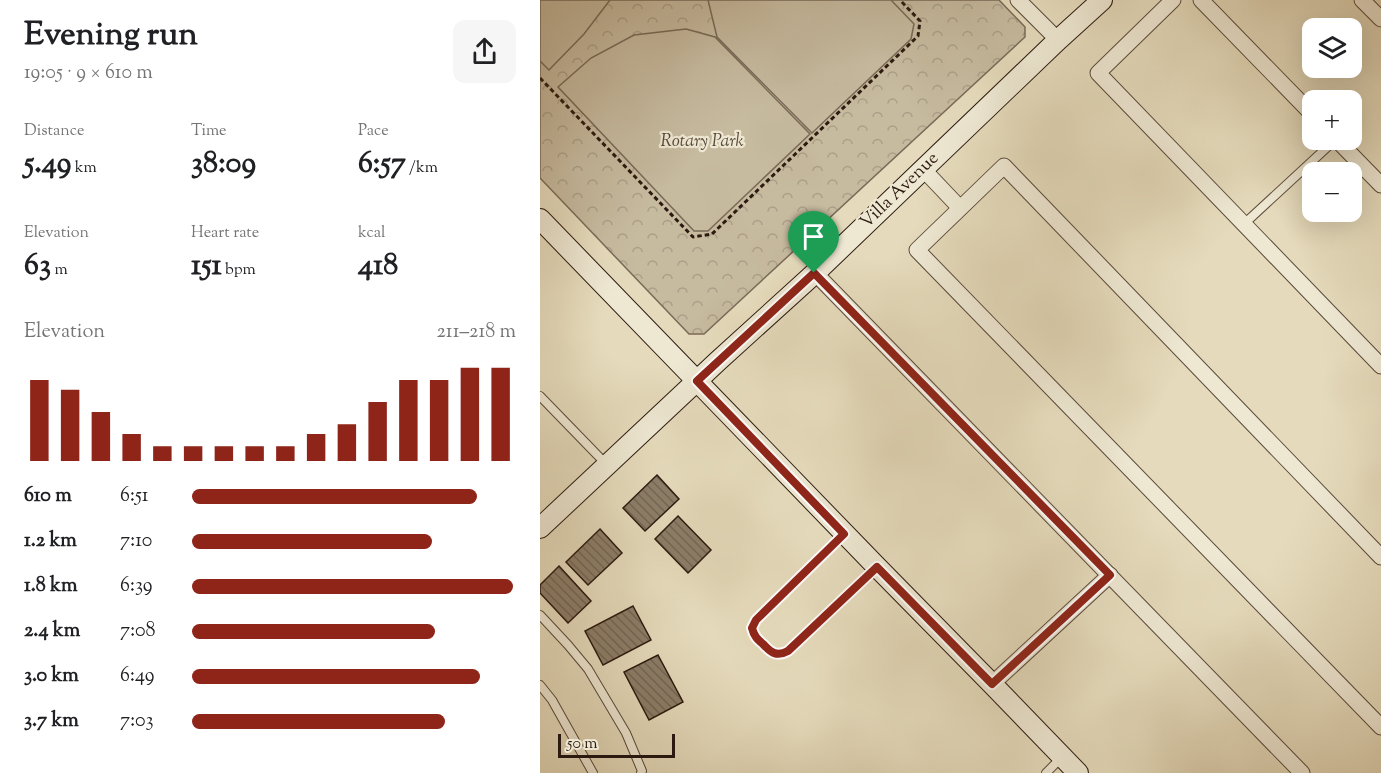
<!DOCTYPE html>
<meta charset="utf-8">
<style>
body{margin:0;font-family:"Sorts Mill Goudy",serif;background:#f6f6f6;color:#202124;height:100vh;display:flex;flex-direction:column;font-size:22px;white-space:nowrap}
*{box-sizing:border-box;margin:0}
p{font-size:20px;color:#757577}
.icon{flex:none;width:33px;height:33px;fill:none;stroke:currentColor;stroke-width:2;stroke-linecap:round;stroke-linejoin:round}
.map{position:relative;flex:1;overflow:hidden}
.side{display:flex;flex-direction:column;background:#fff;width:540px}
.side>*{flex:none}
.fabs{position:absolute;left:762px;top:18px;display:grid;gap:12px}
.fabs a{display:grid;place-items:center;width:60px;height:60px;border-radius:12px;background:#fff;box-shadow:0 6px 24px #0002;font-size:30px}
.scale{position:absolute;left:18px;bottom:15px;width:117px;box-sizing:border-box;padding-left:6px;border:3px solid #2c1a10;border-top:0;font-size:16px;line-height:21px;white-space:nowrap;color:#2c1a10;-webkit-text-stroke:4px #eee8d3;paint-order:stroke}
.pin{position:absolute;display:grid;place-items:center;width:51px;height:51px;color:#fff;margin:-62px -26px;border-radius:50% 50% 50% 0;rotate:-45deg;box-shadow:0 0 6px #0007}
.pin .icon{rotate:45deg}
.round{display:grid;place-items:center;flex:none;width:63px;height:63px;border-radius:12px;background:#f6f6f6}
.summary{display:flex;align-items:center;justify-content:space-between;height:102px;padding:0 24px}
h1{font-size:33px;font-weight:700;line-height:45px}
.stats{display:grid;grid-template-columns:repeat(3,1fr);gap:9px;height:102px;padding:6px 24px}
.stats div{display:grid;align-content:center}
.stats b{font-size:30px;font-weight:700}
.stats small{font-size:16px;font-weight:400}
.stats p{font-size:16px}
.chart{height:168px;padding:12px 24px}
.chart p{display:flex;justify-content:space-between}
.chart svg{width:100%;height:108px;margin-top:6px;stroke:#8f2418;stroke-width:6}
ul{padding:0 24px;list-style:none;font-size:20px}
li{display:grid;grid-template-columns:96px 72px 1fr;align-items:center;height:45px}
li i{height:15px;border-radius:8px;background:#8f2418}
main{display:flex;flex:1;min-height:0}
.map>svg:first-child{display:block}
.park{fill:url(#park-crowns);stroke:#796a58;stroke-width:1.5}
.pitch{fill:#c6ba9f;stroke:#796a58;stroke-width:1.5}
.building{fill:url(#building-back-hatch);stroke:#2c1a10;stroke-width:1.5}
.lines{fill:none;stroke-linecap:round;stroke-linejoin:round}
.service-casing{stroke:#5a4a3b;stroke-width:10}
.minor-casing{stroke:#5a4a3b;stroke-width:17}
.secondary-casing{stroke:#2c1a10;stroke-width:22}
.path{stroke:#2c1a10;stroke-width:3;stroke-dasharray:4.5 3;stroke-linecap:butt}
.service{stroke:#eee8d3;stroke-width:8}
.minor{stroke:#eee8d3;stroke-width:15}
.secondary{stroke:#eee8d3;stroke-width:20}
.route-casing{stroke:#fff;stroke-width:12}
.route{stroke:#8f2418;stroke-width:8}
.labels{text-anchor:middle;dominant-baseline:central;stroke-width:4.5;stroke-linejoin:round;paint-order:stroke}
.park-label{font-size:18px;font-style:italic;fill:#5a4a3b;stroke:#eee8d3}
.street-label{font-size:18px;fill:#2c1a10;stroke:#eee8d3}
</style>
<main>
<section class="side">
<div class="summary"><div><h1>Evening run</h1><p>19:05 · 9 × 610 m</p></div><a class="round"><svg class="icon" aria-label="share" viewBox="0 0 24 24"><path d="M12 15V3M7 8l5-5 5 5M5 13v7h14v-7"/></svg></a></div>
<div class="stats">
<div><p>Distance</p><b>5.49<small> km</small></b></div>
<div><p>Time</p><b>38:09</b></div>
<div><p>Pace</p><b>6:57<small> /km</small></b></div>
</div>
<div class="stats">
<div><p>Elevation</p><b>63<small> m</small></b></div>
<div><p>Heart rate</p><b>151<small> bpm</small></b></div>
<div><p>kcal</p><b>418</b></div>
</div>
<div class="chart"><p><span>Elevation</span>211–218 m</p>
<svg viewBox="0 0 160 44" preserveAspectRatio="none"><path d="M5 44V11M15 44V15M25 44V24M35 44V33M45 44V38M55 44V38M65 44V38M75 44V38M85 44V38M95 44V33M105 44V29M115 44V20M125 44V11M135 44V11M145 44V6M155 44V6"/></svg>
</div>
<ul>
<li><b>610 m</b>6:51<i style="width:88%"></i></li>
<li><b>1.2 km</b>7:10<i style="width:74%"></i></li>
<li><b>1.8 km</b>6:39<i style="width:99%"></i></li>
<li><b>2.4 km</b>7:08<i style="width:75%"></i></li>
<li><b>3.0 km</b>6:49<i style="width:89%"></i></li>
<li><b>3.7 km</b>7:03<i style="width:78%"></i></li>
</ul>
</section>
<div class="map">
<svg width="841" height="773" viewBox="0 0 841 773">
<defs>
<pattern id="park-crowns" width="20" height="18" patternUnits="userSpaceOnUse" patternTransform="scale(1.5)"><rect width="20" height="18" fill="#c6ba9f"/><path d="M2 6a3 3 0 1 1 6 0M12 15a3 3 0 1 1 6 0" fill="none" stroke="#aa9f88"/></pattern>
<pattern id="building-back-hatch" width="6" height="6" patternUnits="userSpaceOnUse" patternTransform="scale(1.5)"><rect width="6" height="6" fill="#8c7e69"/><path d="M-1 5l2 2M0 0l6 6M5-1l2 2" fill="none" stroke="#736655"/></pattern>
</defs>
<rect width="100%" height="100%" fill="#e5dbbc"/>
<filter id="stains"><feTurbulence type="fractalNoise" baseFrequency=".00333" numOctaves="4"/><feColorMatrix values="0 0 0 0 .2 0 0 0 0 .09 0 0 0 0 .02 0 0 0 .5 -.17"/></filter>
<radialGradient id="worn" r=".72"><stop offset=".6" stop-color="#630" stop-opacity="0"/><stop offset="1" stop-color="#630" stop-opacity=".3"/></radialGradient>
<!-- park -->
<path class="park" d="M0 0H459L485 27V37L164 334H149L0 178Z"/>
<!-- pitch -->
<g class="pitch">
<path d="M0 0H70L44 34 9 70 0 61Z"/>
<path d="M168 0H351L374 24 371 39 272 133 177 37Z"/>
<path d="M146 29 175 37 270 134 168 231H154L18 87 51 58 94 35Z"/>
</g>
<!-- building -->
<g class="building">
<path d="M117 475 139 499 105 531 83 508Z"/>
<path d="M138 516 171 550 148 573 115 539Z"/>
<path d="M60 529 82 553 48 585 26 562Z"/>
<path d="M19 566 51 601 28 623 0 593V585Z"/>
<path d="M93 606 111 640 63 665 45 631Z"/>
<path d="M118 655 143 702 109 720 84 672Z"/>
</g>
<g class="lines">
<!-- service casing -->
<g class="service-casing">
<g id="service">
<path d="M704 224 795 140"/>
<path d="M0 396 66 464"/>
<path d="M303 535 216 620 212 628C214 636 217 639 223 645 231 653 237 657 248 651L336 568"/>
<path d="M0 615 28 645 48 669 86 733 102 771 101 773"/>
<path d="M0 685 12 700 53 773"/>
<path d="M506 773 522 757"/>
</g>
</g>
<!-- minor casing -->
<g class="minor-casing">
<g id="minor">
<path d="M478 0 518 40"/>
<path d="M633 0 558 73 841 366"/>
<path d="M661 0 772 114"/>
<path d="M822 0 841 19"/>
<path d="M797 140 841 185"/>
<path d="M383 169 420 208"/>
<path d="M275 273 762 773"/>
<path d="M841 557 464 166 377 250 841 727"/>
<path d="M452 684 570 575"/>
</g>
</g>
<!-- secondary casing -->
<g class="secondary-casing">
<g id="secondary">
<path d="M0 219 337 567 452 684 538 773"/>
<path d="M0 528 178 361 275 273 518 40 562 0"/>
</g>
</g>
<!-- path -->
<path class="path" d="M0 78 153 237 172 234 378 36 380 21 360 0"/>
<!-- service -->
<use href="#service" class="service"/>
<!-- minor -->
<use href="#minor" class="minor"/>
<!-- secondary -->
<use href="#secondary" class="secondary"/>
</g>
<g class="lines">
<!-- route casing -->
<g class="route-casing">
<path id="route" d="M274 273 570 575 452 684 337 567 248 651C237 657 231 653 223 644 217 639 214 636 212 628L216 620 304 534 157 381Z"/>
</g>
<!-- route -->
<use href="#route" class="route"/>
</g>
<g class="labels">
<!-- park labels -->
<g class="park-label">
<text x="162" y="142">Rotary Park</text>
</g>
<!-- street labels -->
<g class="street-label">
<text transform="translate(360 191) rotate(-44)">Villa Avenue</text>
</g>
</g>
<rect width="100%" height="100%" filter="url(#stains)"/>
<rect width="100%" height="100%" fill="url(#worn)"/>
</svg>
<div class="fabs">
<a><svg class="icon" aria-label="layers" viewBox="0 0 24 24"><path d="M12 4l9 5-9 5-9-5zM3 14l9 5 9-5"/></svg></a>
<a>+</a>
<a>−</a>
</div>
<div class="scale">50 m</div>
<div class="pin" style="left:274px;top:273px;background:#1e9e55"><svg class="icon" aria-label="arrive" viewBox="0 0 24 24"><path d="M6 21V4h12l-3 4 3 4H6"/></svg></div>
</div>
</main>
